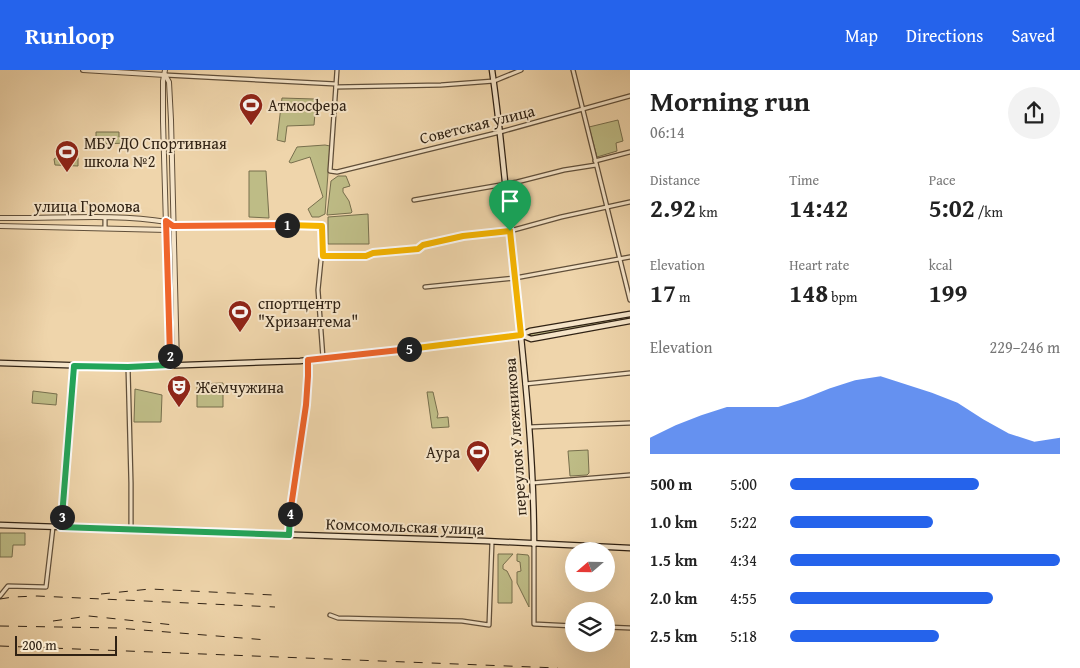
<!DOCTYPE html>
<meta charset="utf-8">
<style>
body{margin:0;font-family:"Gentium Book Plus",serif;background:#f2f2f2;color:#222;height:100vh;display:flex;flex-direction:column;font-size:19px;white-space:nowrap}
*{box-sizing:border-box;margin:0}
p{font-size:16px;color:#767676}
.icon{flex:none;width:28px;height:28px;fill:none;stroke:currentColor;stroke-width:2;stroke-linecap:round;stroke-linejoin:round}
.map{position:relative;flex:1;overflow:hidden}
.drawer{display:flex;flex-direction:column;background:#fff;width:450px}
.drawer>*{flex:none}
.needle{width:32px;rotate:250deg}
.fabs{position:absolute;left:565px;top:472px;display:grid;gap:10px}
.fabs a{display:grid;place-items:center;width:50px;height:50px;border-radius:50%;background:#fff;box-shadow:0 5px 20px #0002;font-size:25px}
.scale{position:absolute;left:15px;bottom:12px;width:102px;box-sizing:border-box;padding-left:5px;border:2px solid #302214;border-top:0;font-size:14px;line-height:18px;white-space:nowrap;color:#302214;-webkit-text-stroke:4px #f5e4c8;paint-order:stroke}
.pin{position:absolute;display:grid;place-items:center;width:42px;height:42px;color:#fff;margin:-51px -21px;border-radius:50% 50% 50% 0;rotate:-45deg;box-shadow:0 0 5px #0007}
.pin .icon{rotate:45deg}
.km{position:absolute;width:25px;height:25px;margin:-12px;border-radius:50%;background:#222;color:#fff;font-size:14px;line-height:25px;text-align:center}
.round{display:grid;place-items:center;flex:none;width:52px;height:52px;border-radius:26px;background:#f2f2f2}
.summary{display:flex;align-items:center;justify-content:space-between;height:85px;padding:0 20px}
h1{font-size:28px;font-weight:600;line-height:38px}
.metrics{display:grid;grid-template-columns:repeat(3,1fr);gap:8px;height:85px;padding:5px 20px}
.metrics div{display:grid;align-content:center}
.metrics b{font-size:25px;font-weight:600}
.metrics small{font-size:14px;font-weight:400}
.metrics p{font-size:14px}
.chart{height:140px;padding:10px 20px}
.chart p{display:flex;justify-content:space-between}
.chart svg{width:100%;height:90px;margin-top:5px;fill:#2563eb;opacity:.7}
ul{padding:0 20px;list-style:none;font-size:16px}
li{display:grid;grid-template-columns:80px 60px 1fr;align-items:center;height:38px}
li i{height:12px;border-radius:6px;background:#2563eb}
header{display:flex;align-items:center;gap:30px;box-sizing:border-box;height:70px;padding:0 25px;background:#2563eb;color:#fff}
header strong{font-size:24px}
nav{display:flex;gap:28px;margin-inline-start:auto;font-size:18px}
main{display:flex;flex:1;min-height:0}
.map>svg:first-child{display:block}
.green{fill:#bebc86;stroke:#776f4d}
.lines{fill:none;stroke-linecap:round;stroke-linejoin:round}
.minor-casing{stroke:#604f3a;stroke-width:5.5}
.tertiary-casing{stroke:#604f3a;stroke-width:6}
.secondary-casing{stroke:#302214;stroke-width:7}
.minor{stroke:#f5e4c8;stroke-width:3}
.tertiary{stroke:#f5e4c8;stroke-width:4}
.secondary{stroke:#f5e4c8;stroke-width:4.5}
.rail{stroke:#302214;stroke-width:1;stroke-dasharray:9 9;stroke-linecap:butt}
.split-1-casing{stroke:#fff;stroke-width:10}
.split-2-casing{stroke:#fff;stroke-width:10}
.split-3-casing{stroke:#fff;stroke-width:10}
.split-4-casing{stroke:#fff;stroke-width:10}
.split-5-casing{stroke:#fff;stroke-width:10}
.split-6-casing{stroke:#fff;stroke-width:10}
.split-1{stroke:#f5b400;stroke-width:6}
.split-2{stroke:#f0652b;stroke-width:6}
.split-3{stroke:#22a559;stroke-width:6}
.split-4{stroke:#22a559;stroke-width:6}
.split-5{stroke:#f0652b;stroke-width:6}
.split-6{stroke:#f5b400;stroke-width:6}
.labels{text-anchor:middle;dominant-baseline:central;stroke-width:4;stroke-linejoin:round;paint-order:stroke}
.poi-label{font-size:16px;fill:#302214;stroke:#f5e4c8;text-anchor:start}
.street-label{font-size:16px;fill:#302214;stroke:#f5e4c8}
</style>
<header>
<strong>Runloop</strong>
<nav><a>Map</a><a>Directions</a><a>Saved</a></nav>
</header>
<main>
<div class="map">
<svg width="630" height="598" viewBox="0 0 630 598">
<rect width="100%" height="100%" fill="#efd5ab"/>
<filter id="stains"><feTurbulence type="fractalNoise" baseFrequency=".004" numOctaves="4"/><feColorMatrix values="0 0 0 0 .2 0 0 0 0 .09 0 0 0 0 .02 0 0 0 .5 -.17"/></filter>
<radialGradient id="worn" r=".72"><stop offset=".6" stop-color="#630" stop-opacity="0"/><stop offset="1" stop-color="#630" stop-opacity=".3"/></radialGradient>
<!-- green -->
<g class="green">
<path d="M282 28 314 29 316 32 314 55 287 56 285 72 277 70Z"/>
<path d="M618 50 623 71 616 73 617 81 597 87 589 57Z"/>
<path d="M96 62H119V67H130V73L96 74Z"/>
<path d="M325 75 330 76 325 144 319 147H312L308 139 323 127 310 87 291 93 289 92 297 77Z"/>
<path d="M72 81 75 82 78 88V96L55 95 54 89 61 85Z"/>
<path d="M249 101H266L269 148 249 147Z"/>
<path d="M338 106H346L350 116 343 118V122L349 131 352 142 351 143 327 145 331 111Z"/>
<path d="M368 144 369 174H328V147Z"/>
<path d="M170 170H172L175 273H171Z"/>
<path d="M629 245V250L531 268 530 262Z"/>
<path d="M223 313V337H197V314Z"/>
<path d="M135 319 162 325 161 352H134Z"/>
<path d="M33 321 57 324 56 335 32 333Z"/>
<path d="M427 322H433L438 344 437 348 448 347 449 357 432 358Z"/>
<path d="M588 380 589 403 587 405 570 406 568 381Z"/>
<path d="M0 463H25V475H13L12 487H0Z"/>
<path d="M498 484H513L503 495V499L507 501 512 511V533H498Z"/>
<path d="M517 484 528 485 529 487V537L517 513V502L521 501 520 492 517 491Z"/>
</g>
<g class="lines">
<!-- minor casing -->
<g class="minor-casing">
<g id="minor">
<path d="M337 0 330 101 337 102 500 62 630 26"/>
<path d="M573 0 630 230"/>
<path d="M165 5 336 14"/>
<path d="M336 17 441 15 494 11 521 0"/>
<path d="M595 91 630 82"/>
<path d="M414 130 517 112 564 100 596 95"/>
<path d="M173 156 322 155V180L318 220 323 288"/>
<path d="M105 158V148"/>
<path d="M322 186H366L373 183 418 179 423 175 463 166 510 161 561 147 630 132"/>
<path d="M425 217 515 208 630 187"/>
<path d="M128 297 131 413V459"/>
<path d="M525 314 630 303"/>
<path d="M529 357 630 353"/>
<path d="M532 413 630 405"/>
<path d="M61 457 74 296"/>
<path d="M289 465C291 430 296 395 301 360 305 337 310 313 308 290"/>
<path d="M534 474V554L574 556"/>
<path d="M0 526 8 516 46 517 53 457"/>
<path d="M330 545 338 548 462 551 489 555 492 472"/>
<path d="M606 557 630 558"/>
</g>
</g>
<!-- tertiary casing -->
<g class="tertiary-casing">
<g id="tertiary">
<path d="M83 0 165 5"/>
<path d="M165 0 163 11V51L170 295"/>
<path d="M165 5 169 12 171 50 177 295"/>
<path d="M0 148C55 149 113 143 167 152"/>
<path d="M0 156 167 160"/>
</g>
</g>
<!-- secondary casing -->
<g class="secondary-casing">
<g id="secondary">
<path d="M492 0C502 69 507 139 515 208 524 296 534 385 534 474"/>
<path d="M521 265 531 269 630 251"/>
<path d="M0 293 128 297 300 291 521 265 530 261 630 244"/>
<path d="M0 455 485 471 630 478"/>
</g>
</g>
<!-- minor -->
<use href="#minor" class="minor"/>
<!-- tertiary -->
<use href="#tertiary" class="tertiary"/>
<!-- secondary -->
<use href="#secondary" class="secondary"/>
<!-- rail -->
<g class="rail">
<path d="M101 524 150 519 273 525"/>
<path d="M0 529 13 527 37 526 275 537"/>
<path d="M53 551 89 546 174 555"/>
<path d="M0 556 117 558 267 570"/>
<path d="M0 576 558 598"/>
</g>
</g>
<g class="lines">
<!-- split-1 casing -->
<g class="split-1-casing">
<path id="split-1" d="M287 155 322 156 323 186H366L373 183 418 179 423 175 463 166 510 161"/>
</g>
<!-- split-2 casing -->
<g class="split-2-casing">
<path id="split-2" d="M170 286 166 151 173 156 287 155"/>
</g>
<!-- split-3 casing -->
<g class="split-3-casing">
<path id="split-3" d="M62 447 74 296 128 297 170 295V286"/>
</g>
<!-- split-4 casing -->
<g class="split-4-casing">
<path id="split-4" d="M62 447 61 457 289 465 290 444"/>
</g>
<!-- split-5 casing -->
<g class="split-5-casing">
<path id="split-5" d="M290 444 306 335 308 306V290L409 279"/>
</g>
<!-- split-6 casing -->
<g class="split-6-casing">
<path id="split-6" d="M409 279 521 265 510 161"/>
</g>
<!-- split-1 -->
<use href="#split-1" class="split-1"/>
<!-- split-2 -->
<use href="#split-2" class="split-2"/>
<!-- split-3 -->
<use href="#split-3" class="split-3"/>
<!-- split-4 -->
<use href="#split-4" class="split-4"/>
<!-- split-5 -->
<use href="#split-5" class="split-5"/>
<!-- split-6 -->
<use href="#split-6" class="split-6"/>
</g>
<!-- icons -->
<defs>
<g id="stadium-pin" transform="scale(1.25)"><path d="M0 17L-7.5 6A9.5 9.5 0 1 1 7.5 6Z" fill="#8f2418" stroke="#f5e4c8"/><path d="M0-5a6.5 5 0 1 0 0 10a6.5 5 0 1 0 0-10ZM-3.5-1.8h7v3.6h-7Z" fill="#fff"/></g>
<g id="theatre-pin" transform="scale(1.25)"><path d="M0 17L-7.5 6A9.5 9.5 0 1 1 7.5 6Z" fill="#8f2418" stroke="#f5e4c8"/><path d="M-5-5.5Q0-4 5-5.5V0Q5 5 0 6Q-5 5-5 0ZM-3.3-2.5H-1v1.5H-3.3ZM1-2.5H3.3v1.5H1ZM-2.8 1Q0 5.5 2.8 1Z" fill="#fff"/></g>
</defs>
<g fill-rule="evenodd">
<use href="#stadium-pin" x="251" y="35"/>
<use href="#stadium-pin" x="67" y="82"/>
<use href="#stadium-pin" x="240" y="242"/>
<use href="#theatre-pin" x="179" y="317"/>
<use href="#stadium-pin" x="478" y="382"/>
</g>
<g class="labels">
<!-- poi labels -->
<g class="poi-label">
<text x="268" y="35">Атмосфера</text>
<text x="84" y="73">МБУ ДО Спортивная<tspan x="84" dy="18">школа №2</tspan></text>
<text x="258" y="233">спортцентр<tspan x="258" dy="18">"Хризантема"</tspan></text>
<text x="196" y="317">Жемчужина</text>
<text x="460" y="382" text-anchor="end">Аура</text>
</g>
<!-- street labels -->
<g class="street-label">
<text transform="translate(477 54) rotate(-14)">Советская улица</text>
<text x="87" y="136">улица Громова</text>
<text transform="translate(515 367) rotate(-94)">переулок Улежникова</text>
<text transform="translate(405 456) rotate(2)">Комсомольская улица</text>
</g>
</g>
<rect width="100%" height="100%" filter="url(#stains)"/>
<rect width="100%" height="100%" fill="url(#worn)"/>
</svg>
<div class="fabs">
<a><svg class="needle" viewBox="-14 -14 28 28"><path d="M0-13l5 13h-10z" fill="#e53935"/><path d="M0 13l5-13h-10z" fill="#767676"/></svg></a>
<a><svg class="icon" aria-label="layers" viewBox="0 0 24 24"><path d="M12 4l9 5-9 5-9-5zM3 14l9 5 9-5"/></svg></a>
</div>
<div class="scale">200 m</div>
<div class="pin" style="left:510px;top:161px;background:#1e9e55"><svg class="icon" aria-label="arrive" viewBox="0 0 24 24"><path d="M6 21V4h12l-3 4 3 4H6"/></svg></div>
<b class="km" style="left:287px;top:155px">1</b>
<b class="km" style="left:170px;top:286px">2</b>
<b class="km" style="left:62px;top:447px">3</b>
<b class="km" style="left:290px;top:444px">4</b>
<b class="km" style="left:409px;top:279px">5</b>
</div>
<section class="drawer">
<div class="summary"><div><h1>Morning run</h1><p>06:14</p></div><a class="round"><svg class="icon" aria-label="share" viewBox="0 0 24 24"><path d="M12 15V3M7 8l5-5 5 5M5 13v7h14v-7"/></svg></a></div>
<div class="metrics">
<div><p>Distance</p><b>2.92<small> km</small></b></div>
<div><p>Time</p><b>14:42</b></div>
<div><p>Pace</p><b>5:02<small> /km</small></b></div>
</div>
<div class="metrics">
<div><p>Elevation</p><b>17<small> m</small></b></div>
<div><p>Heart rate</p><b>148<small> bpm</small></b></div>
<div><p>kcal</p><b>199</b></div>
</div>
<div class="chart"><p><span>Elevation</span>229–246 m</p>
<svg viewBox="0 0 160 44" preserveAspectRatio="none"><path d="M0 44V36L10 30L20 25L30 21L40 21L50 21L60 17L70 12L80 8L90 6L100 10L110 14L120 19L130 27L140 34L150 38L160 36V44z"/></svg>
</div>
<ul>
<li><b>500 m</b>5:00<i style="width:70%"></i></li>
<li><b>1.0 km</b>5:22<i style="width:53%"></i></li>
<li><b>1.5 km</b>4:34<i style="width:100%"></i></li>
<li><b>2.0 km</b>4:55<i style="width:75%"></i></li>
<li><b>2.5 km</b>5:18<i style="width:55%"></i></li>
</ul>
</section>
</main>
